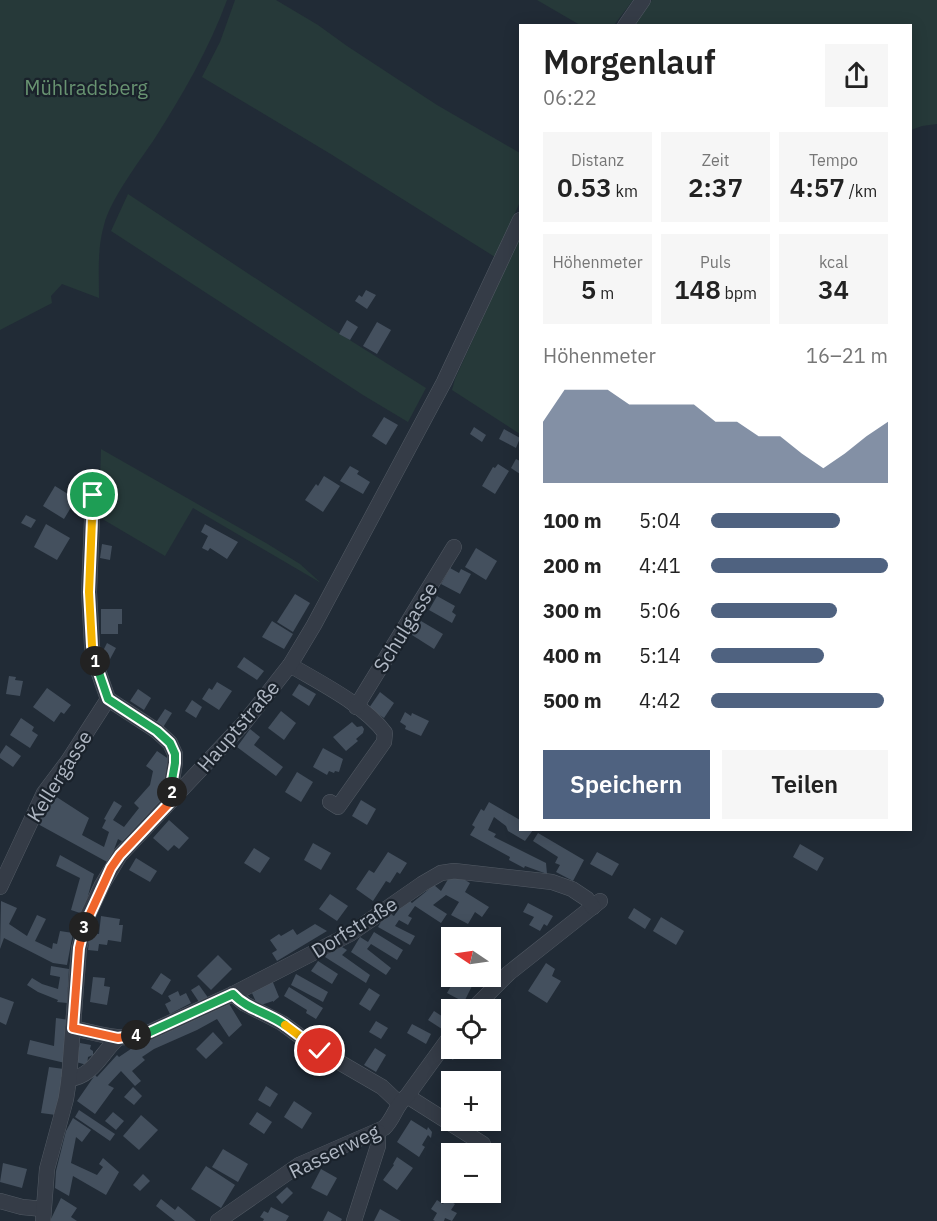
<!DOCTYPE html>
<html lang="de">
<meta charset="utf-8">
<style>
body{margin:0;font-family:"IBM Plex Sans",sans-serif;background:#f6f6f6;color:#222;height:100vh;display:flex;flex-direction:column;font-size:22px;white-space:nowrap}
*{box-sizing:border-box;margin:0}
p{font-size:20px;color:#767676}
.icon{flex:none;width:33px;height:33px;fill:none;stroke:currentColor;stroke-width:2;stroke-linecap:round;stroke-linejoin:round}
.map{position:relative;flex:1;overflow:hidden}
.drawer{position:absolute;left:519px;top:24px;width:393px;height:807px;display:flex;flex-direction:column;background:#fff;border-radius:0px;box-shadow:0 3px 15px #0003}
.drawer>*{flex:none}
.needle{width:39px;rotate:283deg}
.controls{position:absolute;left:441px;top:927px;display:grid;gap:12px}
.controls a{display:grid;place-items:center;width:60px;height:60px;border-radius:0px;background:#fff;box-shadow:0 3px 15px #0003;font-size:30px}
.pin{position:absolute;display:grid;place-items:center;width:51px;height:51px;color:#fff;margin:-26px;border:3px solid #fff;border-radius:50%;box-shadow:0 2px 6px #0007}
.km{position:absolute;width:30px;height:30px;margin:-15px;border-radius:50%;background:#222;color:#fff;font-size:16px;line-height:30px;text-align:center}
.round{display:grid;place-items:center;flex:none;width:63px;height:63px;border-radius:0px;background:#f6f6f6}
.summary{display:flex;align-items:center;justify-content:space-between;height:102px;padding:0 24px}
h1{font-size:33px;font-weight:600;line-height:45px}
.metrics{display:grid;grid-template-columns:repeat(3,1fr);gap:9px;height:102px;padding:6px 24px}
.metrics div{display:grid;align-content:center;border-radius:0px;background:#f6f6f6;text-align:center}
.metrics b{font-size:26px;font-weight:600}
.metrics small{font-size:16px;font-weight:400}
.metrics p{font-size:16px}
.chart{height:168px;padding:12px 24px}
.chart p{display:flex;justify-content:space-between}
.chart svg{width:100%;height:108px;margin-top:6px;fill:#4f6280;opacity:.7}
.action{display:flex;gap:12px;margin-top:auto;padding:12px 24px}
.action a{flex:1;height:69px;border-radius:0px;background:#4f6280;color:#fff;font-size:24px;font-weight:600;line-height:69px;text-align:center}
.action a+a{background:#f6f6f6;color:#222}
ul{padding:0 24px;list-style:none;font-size:20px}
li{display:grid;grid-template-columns:96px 72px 1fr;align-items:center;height:45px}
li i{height:15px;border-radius:8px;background:#4f6280}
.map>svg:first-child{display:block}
.green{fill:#263939}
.building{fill:#44505e}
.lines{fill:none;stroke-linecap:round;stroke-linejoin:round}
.minor-casing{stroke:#525a64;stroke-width:16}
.minor{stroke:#353c47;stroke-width:15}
.split-1-casing{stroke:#fff;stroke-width:12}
.split-2-casing{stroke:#fff;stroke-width:12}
.split-3-casing{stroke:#fff;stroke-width:12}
.split-4-casing{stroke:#fff;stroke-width:12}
.split-5-casing{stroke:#fff;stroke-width:12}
.split-6-casing{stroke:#fff;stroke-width:12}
.split-1{stroke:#f5b400;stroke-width:8}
.split-2{stroke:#22a559;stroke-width:8}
.split-3{stroke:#f0652b;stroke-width:8}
.split-4{stroke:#f0652b;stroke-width:8}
.split-5{stroke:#22a559;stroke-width:8}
.split-6{stroke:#f5b400;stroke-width:8}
.labels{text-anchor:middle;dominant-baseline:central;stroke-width:4.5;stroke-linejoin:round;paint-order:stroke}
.park-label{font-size:20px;fill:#689371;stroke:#1a222b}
.street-label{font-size:20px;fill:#afb7c3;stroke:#1a222b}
</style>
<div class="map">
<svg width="937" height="1221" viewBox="0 0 937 1221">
<rect width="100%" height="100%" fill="#212b36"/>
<!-- green -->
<g class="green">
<path d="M0 0H227C209 49 183 94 155 138 139 162 111 198 104 225 97 249 99 274 99 298L62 284 51 296 52 303 0 330Z"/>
<path d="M235 0H276L318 25 347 46 437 105 520 153V202L495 257 329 153 202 77 220 42Z"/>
<path d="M537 0H633L614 25H580Z"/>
<path d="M652 0H937V124L922 126 911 130 910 26H633Z"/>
<path d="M128 194 329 327 426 388 408 422 363 395 111 231Z"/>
<path d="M520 236V434L452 390 455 379Z"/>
<path d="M101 449 266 543 300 564 321 583 193 508 165 556 99 517Z"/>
</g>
<!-- building -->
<g class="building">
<path d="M366 290 376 295 367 309 355 301 359 295 362 297Z"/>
<path d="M347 320 358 327 350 340 339 334Z"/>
<path d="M377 322 391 330 377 354 363 346Z"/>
<path d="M384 417 398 425 386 445 372 436Z"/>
<path d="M474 427 486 435 482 442 470 434Z"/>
<path d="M504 429 520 438 516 448 499 439Z"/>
<path d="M516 459 520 461V474L511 468Z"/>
<path d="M498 464 509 471 495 494 482 486 493 467 495 468Z"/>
<path d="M350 466 359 471 357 474 370 482 363 494 340 481Z"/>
<path d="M324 476 340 486 323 512 305 500 316 484 318 486Z"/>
<path d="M55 486 76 499 64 519 43 506Z"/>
<path d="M26 515 36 520 31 528 21 523Z"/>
<path d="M46 524 70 538 57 560 34 547Z"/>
<path d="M205 524 238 542 227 559 210 548 208 551 202 548 208 536 201 532Z"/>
<path d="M102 544 112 546 110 560 100 558Z"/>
<path d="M476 548 497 561 486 580 465 567Z"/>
<path d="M450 568 459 573 461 569 471 574 460 594 441 584Z"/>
<path d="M295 594 310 603 293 632 277 622Z"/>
<path d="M437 596 455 606 452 612 456 615 452 623 429 610Z"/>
<path d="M101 609H122V624H118V634H101Z"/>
<path d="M272 621 293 634 284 649 262 637Z"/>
<path d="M421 621 443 634 434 649 412 635Z"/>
<path d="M107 643 116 648 109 661 100 657Z"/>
<path d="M244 657 264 671 257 680 237 667Z"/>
<path d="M9 676 16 677 15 680 23 681 20 696 6 694Z"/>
<path d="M217 682 232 691 219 710 202 699 209 688 212 690Z"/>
<path d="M299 684 316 694 309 706 292 695Z"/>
<path d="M47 688 71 705 64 714 61 712 54 722 33 707Z"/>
<path d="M138 689 151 698 144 710 130 701Z"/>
<path d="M380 692 394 703 384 718 369 708Z"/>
<path d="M192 700 202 707 196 718 185 711Z"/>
<path d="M165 709 172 713 162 729 155 724Z"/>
<path d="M281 711 296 723 284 740 268 728Z"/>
<path d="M405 712 411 716 412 713 429 721 421 736 405 729 406 726 400 722Z"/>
<path d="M21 718 34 727 32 731 38 735 30 748 10 735Z"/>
<path d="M352 722 357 727 362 726 364 729 363 733 356 739 358 741 346 751 333 737Z"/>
<path d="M250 729 260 737 254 745 283 767 276 776 237 747Z"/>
<path d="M6 745 21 756 13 767 0 758V754Z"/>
<path d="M323 748 343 759 339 772 335 771 334 773 329 771 327 775 313 767Z"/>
<path d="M157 751 173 762 167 796 125 843 118 839 109 863 36 823 52 794 89 818 82 835 104 847 109 832 102 828 106 820 104 819 114 801 122 806 113 820 124 827 139 808 134 803 150 785 153 771 146 766Z"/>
<path d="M297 772 313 782 301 802 285 792Z"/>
<path d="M361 800 376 809 367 825 352 816Z"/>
<path d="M489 802 520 820V830H533L525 841 508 831 506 826 494 817 488 830 496 834 494 837 546 863 547 874 525 866 524 868 509 860 510 857 470 835 475 827 472 825 481 809 484 811Z"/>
<path d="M169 820 189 838 179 849 174 845 168 851 153 838Z"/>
<path d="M538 833 584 860 573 881 556 872 560 865 555 863 558 857 533 841Z"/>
<path d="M313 843 331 853 321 870 304 860Z"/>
<path d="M800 844 824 858 817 871 793 857Z"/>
<path d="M254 848 270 858 260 873 244 863Z"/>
<path d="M388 852 407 863 400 874 397 872 390 883 386 881 373 901 356 889 369 870 374 873Z"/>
<path d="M597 852 619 864 612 876 590 864Z"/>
<path d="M60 855 94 874 83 914 71 910 80 878 56 866Z"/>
<path d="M136 858 157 871 150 882 129 870Z"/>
<path d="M455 874 470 883 465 892 489 907 482 917 475 912 468 924 451 915 459 902 446 895 433 905 447 914 441 923 415 906 408 916 412 918 408 925 399 920 395 926 415 936 410 945 378 927 387 912 394 916 406 898 412 903 434 885 441 891 450 876Z"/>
<path d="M330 894 348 906 337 921 319 909Z"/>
<path d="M1 901 17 908 9 924 27 936 37 915 46 919 35 941 52 949 53 943 57 944 60 931 73 933 67 965 53 963 4 938 0 949Z"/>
<path d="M528 903 553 916 547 926 544 924 540 931 529 925 534 917 523 912Z"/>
<path d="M634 908 651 919 645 929 628 918Z"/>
<path d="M101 916 120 919 119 925H123L121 942 108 940 107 945 99 944 98 951 88 950 90 933 99 934Z"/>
<path d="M661 917 684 931 676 945 653 931Z"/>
<path d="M315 924 327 931 277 961 272 953 277 950 270 940 279 934 281 936 293 929 297 935Z"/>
<path d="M374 932 403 950 397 960 371 944 367 949 391 968 386 975 351 952 360 937 368 942Z"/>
<path d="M337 944 347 950 342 955 370 975 366 983 325 957 330 949Z"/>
<path d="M218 955 232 969 211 990 197 976Z"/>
<path d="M318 961 338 974 332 984 311 971Z"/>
<path d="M546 963 555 969 552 976 561 981 547 1003 528 991Z"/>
<path d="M51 966 69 969 67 1003 57 1002 58 1000 38 992 27 985 32 978 42 984 58 989 60 977 50 975Z"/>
<path d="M161 973 171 980 162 995 151 988Z"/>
<path d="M296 974 328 992 323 1002 291 985Z"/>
<path d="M93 977 105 978 104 986 110 987 107 1005 90 1002Z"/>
<path d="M456 977 472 986 464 1002 447 993Z"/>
<path d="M272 980 279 997 273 1002V1001L261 1005 260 1003 257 1004 251 991Z"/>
<path d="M199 985 209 999 201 1005 191 990Z"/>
<path d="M289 987 323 1008 316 1019 306 1013 307 1010 284 996Z"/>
<path d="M369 988 380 995 370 1011 359 1004Z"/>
<path d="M178 991 180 996 186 993 191 1003 170 1014 165 1004 171 1001 168 996Z"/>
<path d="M0 997 14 1002 6 1025 0 1022Z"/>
<path d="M228 1002 242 1025 229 1037 217 1019 197 1030 154 1049 142 1057 145 1060 132 1071 141 1081 135 1086 121 1071 108 1085 114 1088 95 1114 77 1101 95 1075 97 1077 117 1055 119 1057 147 1038Z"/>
<path d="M434 1011 451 1022 445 1031 428 1020Z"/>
<path d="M56 1018 69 1020 65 1063 27 1054 30 1040 54 1046Z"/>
<path d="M376 1021 388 1028 381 1039 369 1032Z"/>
<path d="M412 1024 431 1034 426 1044 407 1033Z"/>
<path d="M213 1032 223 1043 206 1059 196 1049Z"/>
<path d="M80 1043 91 1045 90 1049 93 1051V1055L88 1057 87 1065 76 1062Z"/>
<path d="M452 1043V1048H461L453 1060 444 1054Z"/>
<path d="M375 1048 386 1055 376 1072 364 1065Z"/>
<path d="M49 1067 64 1069 56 1115 41 1113Z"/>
<path d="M266 1086 278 1094 270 1107 258 1100Z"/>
<path d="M133 1087 142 1096 134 1105 124 1097Z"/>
<path d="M294 1101 312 1113 302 1129 284 1117Z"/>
<path d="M79 1110 115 1134 110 1141 75 1117Z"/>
<path d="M113 1112 124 1121 116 1130 105 1121Z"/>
<path d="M257 1112 272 1122 264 1134 249 1124Z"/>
<path d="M141 1115 158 1130 139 1150 123 1136Z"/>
<path d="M73 1118 91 1130 82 1142 76 1137 71 1163 97 1175 103 1167 99 1164 103 1158 119 1172 106 1195 73 1176 69 1196 55 1188 56 1171 66 1131Z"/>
<path d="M411 1120 427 1130 428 1127 432 1132 431 1138 428 1135 422 1145 425 1147 419 1157 397 1142Z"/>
<path d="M223 1149 248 1164 238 1182 212 1167Z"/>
<path d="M397 1157 413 1168 397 1190 383 1180 394 1165 393 1164Z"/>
<path d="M3 1163 27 1169 22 1188 0 1182Z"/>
<path d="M206 1166 235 1185 221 1208 191 1189Z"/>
<path d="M321 1169 337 1178 327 1196 311 1188Z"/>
<path d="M143 1174 150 1181 140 1191 133 1185Z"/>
<path d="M287 1187 293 1193 282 1204 276 1197Z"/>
<path d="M61 1198 77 1208 71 1217 77 1221H50Z"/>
<path d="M161 1199 175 1210 178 1206 196 1221H175L156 1206Z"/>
<path d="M446 1199 455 1204 451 1210 457 1213 452 1221 445 1218 444 1221H435L433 1220 437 1213 431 1209 437 1200 443 1204Z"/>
<path d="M271 1207 289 1216 286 1221H263L264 1219 260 1217 264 1211 268 1213Z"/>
<path d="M380 1209 401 1221H374Z"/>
<path d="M328 1211 342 1219 341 1221H323Z"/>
</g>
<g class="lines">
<!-- minor casing -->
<g class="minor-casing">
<g id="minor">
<path d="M625 26 643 0"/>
<path d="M93 495 89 592 92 646 94 659 108 699 157 731 170 743 175 754V763L171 786 172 791 176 796"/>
<path d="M290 665C320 683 365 705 385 733L384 742 338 807 330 802"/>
<path d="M356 707 454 547"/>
<path d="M0 887 44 793 68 761 108 699"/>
<path d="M233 994 245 1004 282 1023 320 1051 382 1087 399 1103"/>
<path d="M472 1010 509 973 600 901"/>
<path d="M73 1028C99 1034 124 1043 150 1032L233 994 350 934 422 884 441 873 454 871 552 882 572 889 587 899 593 907"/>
<path d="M69 1079C93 1077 102 1052 118 1038"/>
<path d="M407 1096 483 1144"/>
<path d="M0 1201 22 1207 43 1209"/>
<path d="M43 1221 47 1169 66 1099 69 1079 79 948 88 915 102 885 120 855 245 722 290 665 314 625 444 382 520 220"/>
<path d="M218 1221 299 1165 384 1128C394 1119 396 1104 407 1096L452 1034"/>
<path d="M354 1221 378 1146V1132"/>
</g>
</g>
<!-- minor -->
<use href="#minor" class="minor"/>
</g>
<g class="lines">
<!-- split-1 casing -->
<g class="split-1-casing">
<path id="split-1" d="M93 495 89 592 92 646 95 661"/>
</g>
<!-- split-2 casing -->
<g class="split-2-casing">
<path id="split-2" d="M95 661 108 699 157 731 170 743 175 754V763L171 786 172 792"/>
</g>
<!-- split-3 casing -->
<g class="split-3-casing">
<path id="split-3" d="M84 927 111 868 120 855 176 796 172 792"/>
</g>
<!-- split-4 casing -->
<g class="split-4-casing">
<path id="split-4" d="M84 927 79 948 73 1028 118 1038 136 1035"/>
</g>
<!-- split-5 casing -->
<g class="split-5-casing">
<path id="split-5" d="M136 1035 150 1032 233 994C246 1009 269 1013 285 1025"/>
</g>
<!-- split-6 casing -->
<g class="split-6-casing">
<path id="split-6" d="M285 1025 320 1051"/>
</g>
<!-- split-1 -->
<use href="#split-1" class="split-1"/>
<!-- split-2 -->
<use href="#split-2" class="split-2"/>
<!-- split-3 -->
<use href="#split-3" class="split-3"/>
<!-- split-4 -->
<use href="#split-4" class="split-4"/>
<!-- split-5 -->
<use href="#split-5" class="split-5"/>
<!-- split-6 -->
<use href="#split-6" class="split-6"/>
</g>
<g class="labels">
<!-- park labels -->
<g class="park-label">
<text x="86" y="87">Mühlradsberg</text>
</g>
<!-- street labels -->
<g class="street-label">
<text transform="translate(405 627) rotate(-58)">Schulgasse</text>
<text transform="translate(238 726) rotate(-49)">Hauptstraße</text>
<text transform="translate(59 776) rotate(-58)">Kellergasse</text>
<text transform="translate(354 927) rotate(-32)">Dorfstraße</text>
<text transform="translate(334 1151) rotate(-26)">Rasserweg</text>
</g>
</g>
</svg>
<div class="controls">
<a><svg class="needle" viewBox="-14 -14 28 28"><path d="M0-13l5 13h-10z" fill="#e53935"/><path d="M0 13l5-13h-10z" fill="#767676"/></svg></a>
<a><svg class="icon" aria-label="locate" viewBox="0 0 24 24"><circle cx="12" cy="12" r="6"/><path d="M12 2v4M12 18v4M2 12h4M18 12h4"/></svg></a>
<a>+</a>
<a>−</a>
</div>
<div class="pin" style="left:93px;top:495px;background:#1e9e55"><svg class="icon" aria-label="arrive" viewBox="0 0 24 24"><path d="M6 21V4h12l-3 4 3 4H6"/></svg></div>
<div class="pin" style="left:320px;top:1051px;background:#d93025"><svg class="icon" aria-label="check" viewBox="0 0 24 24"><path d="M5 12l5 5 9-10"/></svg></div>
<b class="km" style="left:95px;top:661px">1</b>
<b class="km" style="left:172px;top:792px">2</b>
<b class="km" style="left:84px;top:927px">3</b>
<b class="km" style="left:136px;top:1035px">4</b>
<section class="drawer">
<div class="summary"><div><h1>Morgenlauf</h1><p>06:22</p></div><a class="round"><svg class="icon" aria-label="share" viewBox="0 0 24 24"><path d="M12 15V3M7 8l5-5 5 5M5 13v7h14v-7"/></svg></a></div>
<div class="metrics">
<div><p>Distanz</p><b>0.53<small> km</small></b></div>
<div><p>Zeit</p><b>2:37</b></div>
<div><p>Tempo</p><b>4:57<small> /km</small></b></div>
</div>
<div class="metrics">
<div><p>Höhenmeter</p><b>5<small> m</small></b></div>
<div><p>Puls</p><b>148<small> bpm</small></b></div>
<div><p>kcal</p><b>34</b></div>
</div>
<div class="chart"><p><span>Höhenmeter</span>16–21 m</p>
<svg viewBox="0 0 160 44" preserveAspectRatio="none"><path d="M0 44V19L10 6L20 6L30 6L40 12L50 12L60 12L70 12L80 19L90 19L100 25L110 25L120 32L130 38L140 32L150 25L160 19V44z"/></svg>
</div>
<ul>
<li><b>100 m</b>5:04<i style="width:73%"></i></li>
<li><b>200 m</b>4:41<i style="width:100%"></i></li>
<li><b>300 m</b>5:06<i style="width:71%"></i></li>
<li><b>400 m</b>5:14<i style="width:64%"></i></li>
<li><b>500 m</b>4:42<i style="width:98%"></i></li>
</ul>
<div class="action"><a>Speichern</a><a>Teilen</a></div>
</section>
</div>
